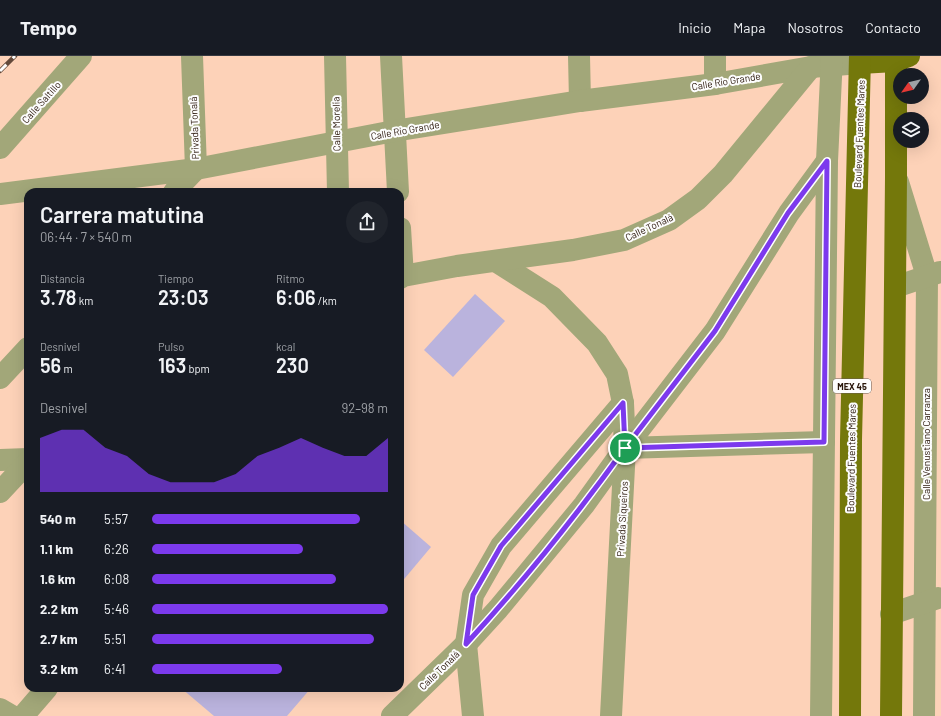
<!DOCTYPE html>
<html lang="es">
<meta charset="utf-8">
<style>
body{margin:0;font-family:Barlow,sans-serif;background:#20242c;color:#f1f3f6;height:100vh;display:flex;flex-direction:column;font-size:15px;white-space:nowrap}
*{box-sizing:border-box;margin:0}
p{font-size:13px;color:#9ea1a6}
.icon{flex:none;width:22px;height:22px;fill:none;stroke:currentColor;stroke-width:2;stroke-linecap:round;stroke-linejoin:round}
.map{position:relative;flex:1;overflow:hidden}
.details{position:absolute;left:24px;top:132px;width:380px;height:504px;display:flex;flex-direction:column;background:#171b24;border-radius:12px;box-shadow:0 4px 16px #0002}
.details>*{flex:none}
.needle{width:26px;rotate:236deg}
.tools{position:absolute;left:893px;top:12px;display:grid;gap:8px}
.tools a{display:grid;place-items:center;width:36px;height:36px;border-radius:50%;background:#171b24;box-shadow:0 4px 16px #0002;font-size:20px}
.pin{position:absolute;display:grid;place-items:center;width:34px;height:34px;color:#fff;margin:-17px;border:2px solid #fff;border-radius:50%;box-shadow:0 1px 4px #0007}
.round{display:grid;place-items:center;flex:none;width:42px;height:42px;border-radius:21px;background:#20242c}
.overview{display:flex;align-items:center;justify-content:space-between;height:68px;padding:0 16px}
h1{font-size:22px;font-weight:600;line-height:30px}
.figures{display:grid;grid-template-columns:repeat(3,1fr);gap:6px;height:68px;padding:4px 16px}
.figures div{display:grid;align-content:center}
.figures b{font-size:20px;font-weight:600}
.figures small{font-size:11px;font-weight:400}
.figures p{font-size:11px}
.chart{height:112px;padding:8px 16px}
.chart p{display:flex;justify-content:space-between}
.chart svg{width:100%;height:72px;margin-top:4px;fill:#7c3aed;opacity:.7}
ul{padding:0 16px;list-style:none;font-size:13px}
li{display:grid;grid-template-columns:64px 48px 1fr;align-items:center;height:30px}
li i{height:10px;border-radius:5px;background:#7c3aed}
header{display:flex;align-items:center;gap:24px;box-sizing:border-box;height:56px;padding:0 20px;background:#171b24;border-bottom:1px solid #363941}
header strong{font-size:19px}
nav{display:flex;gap:22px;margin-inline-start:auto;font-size:14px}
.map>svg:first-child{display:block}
.green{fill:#bab3dd}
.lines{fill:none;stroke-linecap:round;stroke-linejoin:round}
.minor{stroke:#a2a779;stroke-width:22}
.major{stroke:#74780b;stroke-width:22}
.rail-casing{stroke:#63493a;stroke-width:4.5}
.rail{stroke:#fdfdfd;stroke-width:3;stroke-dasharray:9;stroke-linecap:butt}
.route-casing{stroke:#fff;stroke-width:8}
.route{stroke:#7c3aed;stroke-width:5}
.labels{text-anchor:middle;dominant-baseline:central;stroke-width:4;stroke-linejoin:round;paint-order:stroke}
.shield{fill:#fdfdfd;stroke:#695b53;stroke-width:1}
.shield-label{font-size:9px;font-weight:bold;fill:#29160a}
.street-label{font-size:10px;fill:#29160a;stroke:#fdfdfd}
</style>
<header>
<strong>Tempo</strong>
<nav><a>Inicio</a><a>Mapa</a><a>Nosotros</a><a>Contacto</a></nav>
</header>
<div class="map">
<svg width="941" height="660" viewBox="0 0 941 660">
<rect width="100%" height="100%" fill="#fdd2b8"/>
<!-- green -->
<g class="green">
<path d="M475 238 505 265 453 321 424 294Z"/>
<path d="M400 464 431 491 400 528Z"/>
<path d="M181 632H311L287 660H214Z"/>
</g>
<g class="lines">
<!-- minor -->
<g class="minor">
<path d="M335 0 338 136"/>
<path d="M391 0 398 136"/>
<path d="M579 0 580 45"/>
<path d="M715 0V28"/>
<path d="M0 92 81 0"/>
<path d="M898 126 927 220 924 660"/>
<path d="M174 136 196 113 192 0"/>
<path d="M0 138 196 113 394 75 580 45 715 28 811 11 860 7"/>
<path d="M400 172 403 220"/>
<path d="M497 206 552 241 597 287 617 318 623 347 625 392 611 660"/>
<path d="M400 222 403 220 457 210 573 194 624 184 669 164 698 143 723 118 811 11"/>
<path d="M895 231 940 216"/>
<path d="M0 322 28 292"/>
<path d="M625 392 824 386"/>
<path d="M0 404 28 403"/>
<path d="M0 436 28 406"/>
<path d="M891 558 938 542"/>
<path d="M0 653 12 660"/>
<path d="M23 660 47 632"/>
<path d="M392 660 466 588 498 553 584 449 625 392 715 275 789 157 827 105"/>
<path d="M473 660 466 588 473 539 501 490 623 347"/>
<path d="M821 660 827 105 832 0"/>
</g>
<!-- major -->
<g class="major">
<path d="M860 7 895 5 909 0"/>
<path d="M850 660 851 384 860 0"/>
<path d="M891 660 896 121V0"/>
</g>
<!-- rail casing -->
<g class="rail-casing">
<path id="rail" d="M0 15 15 0"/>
</g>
<!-- rail -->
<use href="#rail" class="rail"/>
</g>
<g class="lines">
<!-- route casing -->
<g class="route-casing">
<path id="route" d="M625 392C576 460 523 526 466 588L473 539 501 490 623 347 625 392 824 386 827 105 788 157 715 275 625 392"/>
</g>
<!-- route -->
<use href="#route" class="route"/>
</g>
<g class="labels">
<!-- shield labels -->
<rect class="shield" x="833" y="323" width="38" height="14" rx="3"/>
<g class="shield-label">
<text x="852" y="330">MEX 45</text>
</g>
<!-- street labels -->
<g class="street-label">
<text transform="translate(726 25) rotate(-9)">Calle Río Grande</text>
<text transform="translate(41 46) rotate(-48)">Calle Saltillo</text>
<text transform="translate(336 68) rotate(-91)">Calle Morelia</text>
<text transform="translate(194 72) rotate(-92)">Privada Tonalá</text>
<text transform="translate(405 74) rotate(-10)">Calle Río Grande</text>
<text transform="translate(859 78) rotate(-88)">Boulevard Fuentes Mares</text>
<text transform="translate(649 171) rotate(-25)">Calle Tonalá</text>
<text transform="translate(926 388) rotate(-90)">Calle Venustiano Carranza</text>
<text transform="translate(851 402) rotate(-89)">Boulevard Fuentes Mares</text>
<text transform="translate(622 463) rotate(-87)">Privada Siqueiros</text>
<text transform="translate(439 614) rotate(-44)">Calle Tonalá</text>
</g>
</g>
</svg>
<div class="tools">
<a><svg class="needle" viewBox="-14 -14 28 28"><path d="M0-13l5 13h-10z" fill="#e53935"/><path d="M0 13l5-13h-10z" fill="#9ea1a6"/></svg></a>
<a><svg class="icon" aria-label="layers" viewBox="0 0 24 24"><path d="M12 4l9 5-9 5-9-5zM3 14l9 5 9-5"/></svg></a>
</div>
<div class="pin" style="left:625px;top:392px;background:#1e9e55"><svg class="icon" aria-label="arrive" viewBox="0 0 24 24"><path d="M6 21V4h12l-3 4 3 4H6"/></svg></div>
<section class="details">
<div class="overview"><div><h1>Carrera matutina</h1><p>06:44 · 7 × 540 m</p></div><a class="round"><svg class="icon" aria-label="share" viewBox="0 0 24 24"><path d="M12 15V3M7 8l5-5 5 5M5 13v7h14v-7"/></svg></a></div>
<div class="figures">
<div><p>Distancia</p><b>3.78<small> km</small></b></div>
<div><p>Tiempo</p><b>23:03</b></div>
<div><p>Ritmo</p><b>6:06<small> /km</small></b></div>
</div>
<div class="figures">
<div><p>Desnivel</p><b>56<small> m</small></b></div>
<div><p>Pulso</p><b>163<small> bpm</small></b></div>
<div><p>kcal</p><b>230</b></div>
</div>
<div class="chart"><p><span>Desnivel</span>92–98 m</p>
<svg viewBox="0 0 160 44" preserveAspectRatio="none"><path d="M0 44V11L10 6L20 6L30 17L40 22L50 33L60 38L70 38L80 38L90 33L100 22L110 17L120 11L130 17L140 22L150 22L160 11V44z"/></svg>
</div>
<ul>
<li><b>540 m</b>5:57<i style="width:88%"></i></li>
<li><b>1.1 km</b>6:26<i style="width:64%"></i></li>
<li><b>1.6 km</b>6:08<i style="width:78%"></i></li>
<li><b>2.2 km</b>5:46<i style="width:100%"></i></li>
<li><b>2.7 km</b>5:51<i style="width:94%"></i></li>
<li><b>3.2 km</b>6:41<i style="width:55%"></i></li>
</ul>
</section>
</div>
